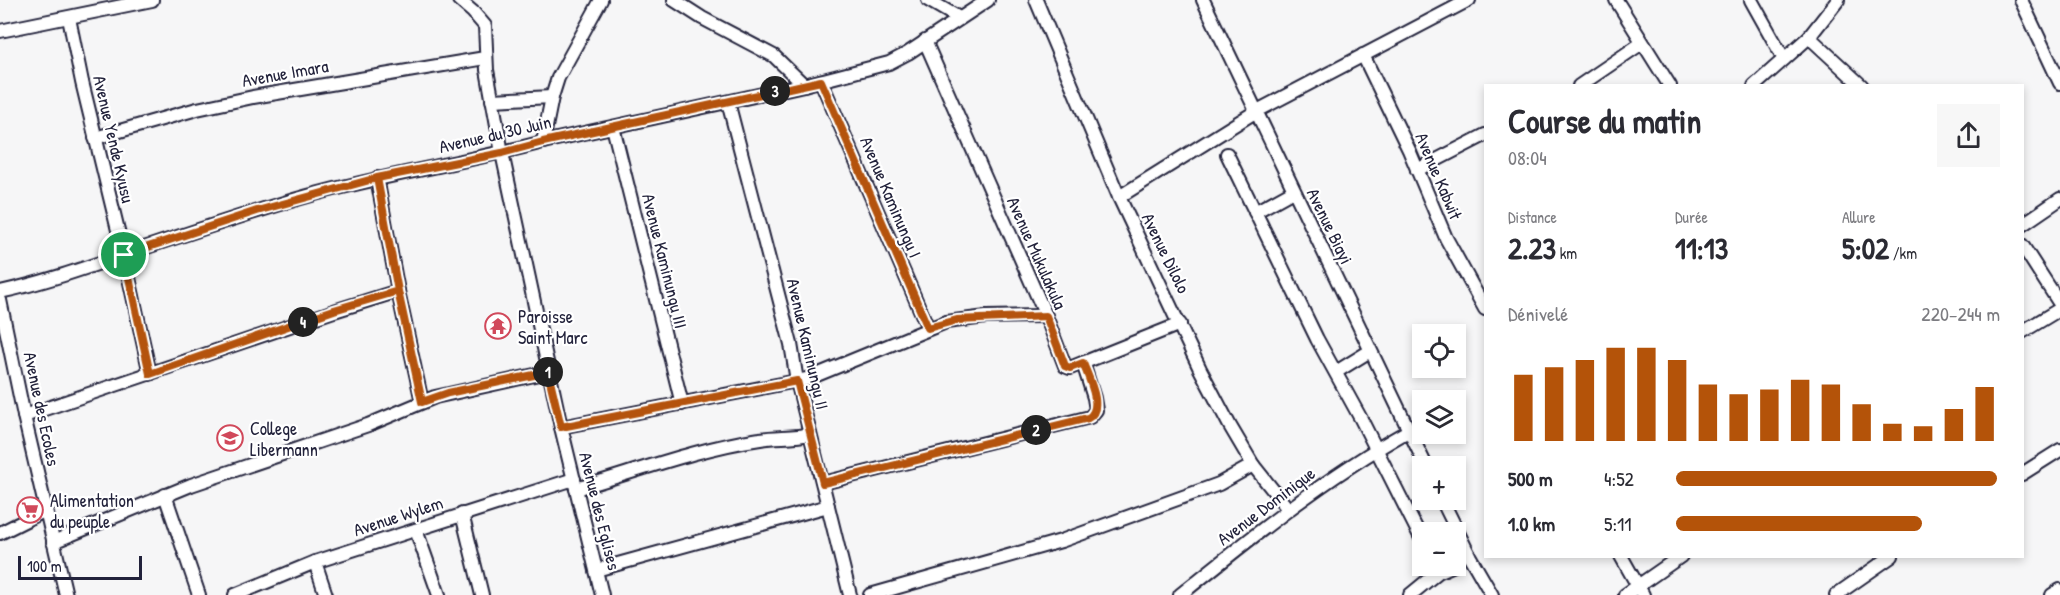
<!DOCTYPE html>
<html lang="fr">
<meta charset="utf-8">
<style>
body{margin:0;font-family:"Patrick Hand",sans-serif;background:#f7f7f7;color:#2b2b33;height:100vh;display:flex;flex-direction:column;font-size:22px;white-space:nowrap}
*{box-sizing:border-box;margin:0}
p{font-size:20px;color:#7c7c81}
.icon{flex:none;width:33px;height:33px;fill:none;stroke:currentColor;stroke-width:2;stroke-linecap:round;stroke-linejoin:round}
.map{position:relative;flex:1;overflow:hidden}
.drawer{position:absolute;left:1484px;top:84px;width:540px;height:474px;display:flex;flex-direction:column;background:#fff;border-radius:0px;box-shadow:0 3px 9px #0003}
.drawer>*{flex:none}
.controls{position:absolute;left:1412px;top:324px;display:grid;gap:12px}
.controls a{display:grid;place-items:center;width:54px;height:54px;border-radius:0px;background:#fff;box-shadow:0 3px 9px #0003;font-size:30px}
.scale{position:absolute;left:18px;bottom:15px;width:124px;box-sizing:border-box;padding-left:6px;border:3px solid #22223b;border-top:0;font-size:16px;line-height:21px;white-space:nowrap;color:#22223b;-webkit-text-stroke:4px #fff;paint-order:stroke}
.pin{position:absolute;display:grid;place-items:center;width:51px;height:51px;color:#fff;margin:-26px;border:3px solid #fff;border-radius:50%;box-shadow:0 2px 6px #0007}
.km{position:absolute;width:30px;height:30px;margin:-15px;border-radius:50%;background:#222;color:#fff;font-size:16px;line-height:30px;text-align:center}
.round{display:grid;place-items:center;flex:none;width:63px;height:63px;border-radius:0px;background:#f7f7f7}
.headline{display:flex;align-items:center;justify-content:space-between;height:102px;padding:0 24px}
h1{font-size:33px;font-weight:700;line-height:45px}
.metrics{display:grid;grid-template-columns:repeat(3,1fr);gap:9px;height:102px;padding:6px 24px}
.metrics div{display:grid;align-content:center}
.metrics b{font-size:30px;font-weight:700}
.metrics small{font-size:16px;font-weight:400}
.metrics p{font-size:16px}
.chart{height:168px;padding:12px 24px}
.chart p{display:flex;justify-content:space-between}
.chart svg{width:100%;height:108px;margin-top:6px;stroke:#b45309;stroke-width:6}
ul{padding:0 24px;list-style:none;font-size:20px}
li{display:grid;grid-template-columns:96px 72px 1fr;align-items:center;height:45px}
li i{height:15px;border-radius:8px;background:#b45309}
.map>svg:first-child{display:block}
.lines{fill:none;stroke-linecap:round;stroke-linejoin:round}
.minor-casing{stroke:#22223b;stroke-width:16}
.minor{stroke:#fff;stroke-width:12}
.route-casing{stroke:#fff;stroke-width:12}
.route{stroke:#b45309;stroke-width:8}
.labels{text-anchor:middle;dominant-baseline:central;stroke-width:4.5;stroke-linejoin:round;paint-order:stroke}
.street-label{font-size:18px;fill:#22223b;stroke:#fff}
.poi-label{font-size:18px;fill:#22223b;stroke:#fff;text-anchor:start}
</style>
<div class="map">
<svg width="2060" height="595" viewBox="0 0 2060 595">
<rect width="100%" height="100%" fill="#f6f6f7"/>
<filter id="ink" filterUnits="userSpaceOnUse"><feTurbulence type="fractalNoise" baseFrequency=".0167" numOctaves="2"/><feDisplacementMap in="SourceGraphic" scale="12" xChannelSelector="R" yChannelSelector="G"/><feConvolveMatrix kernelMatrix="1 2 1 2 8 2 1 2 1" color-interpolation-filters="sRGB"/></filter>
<g filter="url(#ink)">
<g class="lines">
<!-- minor casing -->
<g class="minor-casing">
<g id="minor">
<path d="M459 0 473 12 485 26 487 70 502 153 561 427 602 595"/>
<path d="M674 0 702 18 774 56 804 85"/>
<path d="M928 0 959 18"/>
<path d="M1036 0 1119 197 1200 369 1230 426 1253 465 1288 509"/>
<path d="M1203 0 1426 466"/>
<path d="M1616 0 1670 86"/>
<path d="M1751 0 1784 59"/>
<path d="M2021 0 2060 83"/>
<path d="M69 18 82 82 124 255 150 374"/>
<path d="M0 31 152 0"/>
<path d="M1809 37 1862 86"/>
<path d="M925 41 1046 316 1065 366 1070 368 1180 324"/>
<path d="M1363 55 1409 150 1446 238 1485 309"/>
<path d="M821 81 928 328"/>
<path d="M1579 86 1642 43"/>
<path d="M1754 86 1809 37 1838 0"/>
<path d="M492 100 552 97"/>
<path d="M728 102 791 344 797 381 850 595"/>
<path d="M1255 112 1469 0"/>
<path d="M613 127 682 404"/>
<path d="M95 138 197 109 253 97 485 58"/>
<path d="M543 142 552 97 558 78 601 0"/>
<path d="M1227 154 1317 339 1361 419 1422 540"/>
<path d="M1417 170 1485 135"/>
<path d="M377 178 398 291 422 402"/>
<path d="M1119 197 1255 112"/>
<path d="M1255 212 1293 191"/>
<path d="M2022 225 2060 199"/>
<path d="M2022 245 2060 304"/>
<path d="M0 292C43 283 85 268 126 254 187 234 247 213 308 196 386 174 465 163 543 142L804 85 889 63 908 53 988 0"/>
<path d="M0 300 24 416 66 595"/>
<path d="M2022 332 2060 309"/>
<path d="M1336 372 1370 351"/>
<path d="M24 416 334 311 398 291"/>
<path d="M561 427 807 379 946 322 986 317 1046 316"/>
<path d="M2022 474 2060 450"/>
<path d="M823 483 1090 417 1096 410 1094 398 1083 363"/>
<path d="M576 489C635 472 699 448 760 439 777 436 793 438 810 434"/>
<path d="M165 495 199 595"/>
<path d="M1442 500 1470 557 1492 595"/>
<path d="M462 514 482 595"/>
<path d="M416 530 439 595"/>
<path d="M0 533 46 510"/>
<path d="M53 542 191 485 368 425 435 397 548 372"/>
<path d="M1621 556 1643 595"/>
<path d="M315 562 326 595"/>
<path d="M596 570 828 506"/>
<path d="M235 595 315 562 574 479"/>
<path d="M870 595 1061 541 1219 484 1253 465"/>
<path d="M1180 595C1253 536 1326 477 1408 431"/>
<path d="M1410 595 1438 572 1452 566"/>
<path d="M1625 595 1681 556"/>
<path d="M1836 595 1892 556"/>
<path d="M2052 595 2060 590"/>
</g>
</g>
<!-- minor -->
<use href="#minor" class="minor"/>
</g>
</g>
<g class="lines" filter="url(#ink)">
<!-- route casing -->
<g class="route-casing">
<path id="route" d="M124 255 257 211 377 178 398 291 422 402 448 393 548 372 561 427 797 381 823 483 1088 418C1105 409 1088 377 1083 363L1070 368 1065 366 1046 316 957 320 928 328 821 81 543 142 502 153 377 178 398 291 334 310 150 374 124 255"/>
</g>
<!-- route -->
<use href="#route" class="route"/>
</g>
<!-- icons -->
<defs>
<g id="temple-ring" transform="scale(1.35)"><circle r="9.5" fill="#fff" stroke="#d1495b" stroke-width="1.5"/><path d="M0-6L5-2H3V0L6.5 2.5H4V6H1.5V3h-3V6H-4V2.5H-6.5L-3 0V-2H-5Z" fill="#d1495b"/></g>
<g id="school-ring" transform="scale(1.35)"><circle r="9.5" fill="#fff" stroke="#d1495b" stroke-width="1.5"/><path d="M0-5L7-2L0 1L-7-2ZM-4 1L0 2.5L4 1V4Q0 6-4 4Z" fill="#d1495b"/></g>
<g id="supermarket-ring" transform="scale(1.35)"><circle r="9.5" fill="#fff" stroke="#d1495b" stroke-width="1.5"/><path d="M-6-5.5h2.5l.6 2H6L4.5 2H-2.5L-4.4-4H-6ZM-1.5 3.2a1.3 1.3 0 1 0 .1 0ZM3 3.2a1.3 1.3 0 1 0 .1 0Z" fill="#d1495b"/></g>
</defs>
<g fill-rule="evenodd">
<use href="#temple-ring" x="498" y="326"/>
<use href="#school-ring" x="230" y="438"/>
<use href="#supermarket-ring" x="30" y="510"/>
</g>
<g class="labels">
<!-- street labels -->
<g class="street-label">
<text transform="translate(285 73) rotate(-10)">Avenue Imara</text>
<text transform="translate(495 134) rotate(-13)">Avenue du 30 Juin</text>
<text transform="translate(114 139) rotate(77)">Avenue Yende Kyusu</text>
<text transform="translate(1439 176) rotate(67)">Avenue Kabwit</text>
<text transform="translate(891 197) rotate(67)">Avenue Kaminungu I</text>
<text transform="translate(1330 226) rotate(64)">Avenue Biayi</text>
<text transform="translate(1037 253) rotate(66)">Avenue Mukulakula</text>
<text transform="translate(1166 253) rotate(64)">Avenue Dilolo</text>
<text transform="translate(665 261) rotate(76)">Avenue Kaminungu III</text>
<text transform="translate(808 344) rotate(77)">Avenue Kaminungu II</text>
<text transform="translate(42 409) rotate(78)">Avenue des Ecoles</text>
<text transform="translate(1266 506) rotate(-37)">Avenue Dominique</text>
<text transform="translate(600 511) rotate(76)">Avenue des Eglises</text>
<text transform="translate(398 516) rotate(-18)">Avenue Wylem</text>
</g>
<!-- poi labels -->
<g class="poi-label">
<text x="518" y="316">Paroisse<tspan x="518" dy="21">Saint Marc</tspan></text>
<text x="250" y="428">College<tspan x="250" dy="21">Libermann</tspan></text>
<text x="50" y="500">Alimentation<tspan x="50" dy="21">du peuple</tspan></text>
</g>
</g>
</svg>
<div class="controls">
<a><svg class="icon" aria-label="locate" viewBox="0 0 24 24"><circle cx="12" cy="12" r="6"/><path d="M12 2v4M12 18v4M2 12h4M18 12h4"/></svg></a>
<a><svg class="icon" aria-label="layers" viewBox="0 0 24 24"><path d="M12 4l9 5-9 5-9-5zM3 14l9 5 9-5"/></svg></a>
<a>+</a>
<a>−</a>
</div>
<div class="scale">100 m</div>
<div class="pin" style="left:124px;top:255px;background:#1e9e55"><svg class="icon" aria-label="arrive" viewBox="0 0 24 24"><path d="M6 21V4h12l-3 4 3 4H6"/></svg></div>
<b class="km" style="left:548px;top:372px">1</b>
<b class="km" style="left:1036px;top:430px">2</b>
<b class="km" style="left:775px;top:91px">3</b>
<b class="km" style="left:303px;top:322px">4</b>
<section class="drawer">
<div class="headline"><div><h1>Course du matin</h1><p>08:04</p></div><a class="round"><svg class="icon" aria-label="share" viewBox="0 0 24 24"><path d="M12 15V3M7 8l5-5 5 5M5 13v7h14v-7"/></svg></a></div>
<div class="metrics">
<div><p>Distance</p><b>2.23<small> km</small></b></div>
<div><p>Durée</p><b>11:13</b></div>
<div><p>Allure</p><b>5:02<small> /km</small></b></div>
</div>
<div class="chart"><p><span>Dénivelé</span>220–244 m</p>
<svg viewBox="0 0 160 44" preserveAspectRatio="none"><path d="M5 44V17M15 44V14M25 44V11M35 44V6M45 44V6M55 44V11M65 44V21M75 44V25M85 44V23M95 44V19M105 44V21M115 44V29M125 44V37M135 44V38M145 44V31M155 44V22"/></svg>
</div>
<ul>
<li><b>500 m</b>4:52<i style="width:99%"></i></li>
<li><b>1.0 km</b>5:11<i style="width:76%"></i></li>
</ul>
</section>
</div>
